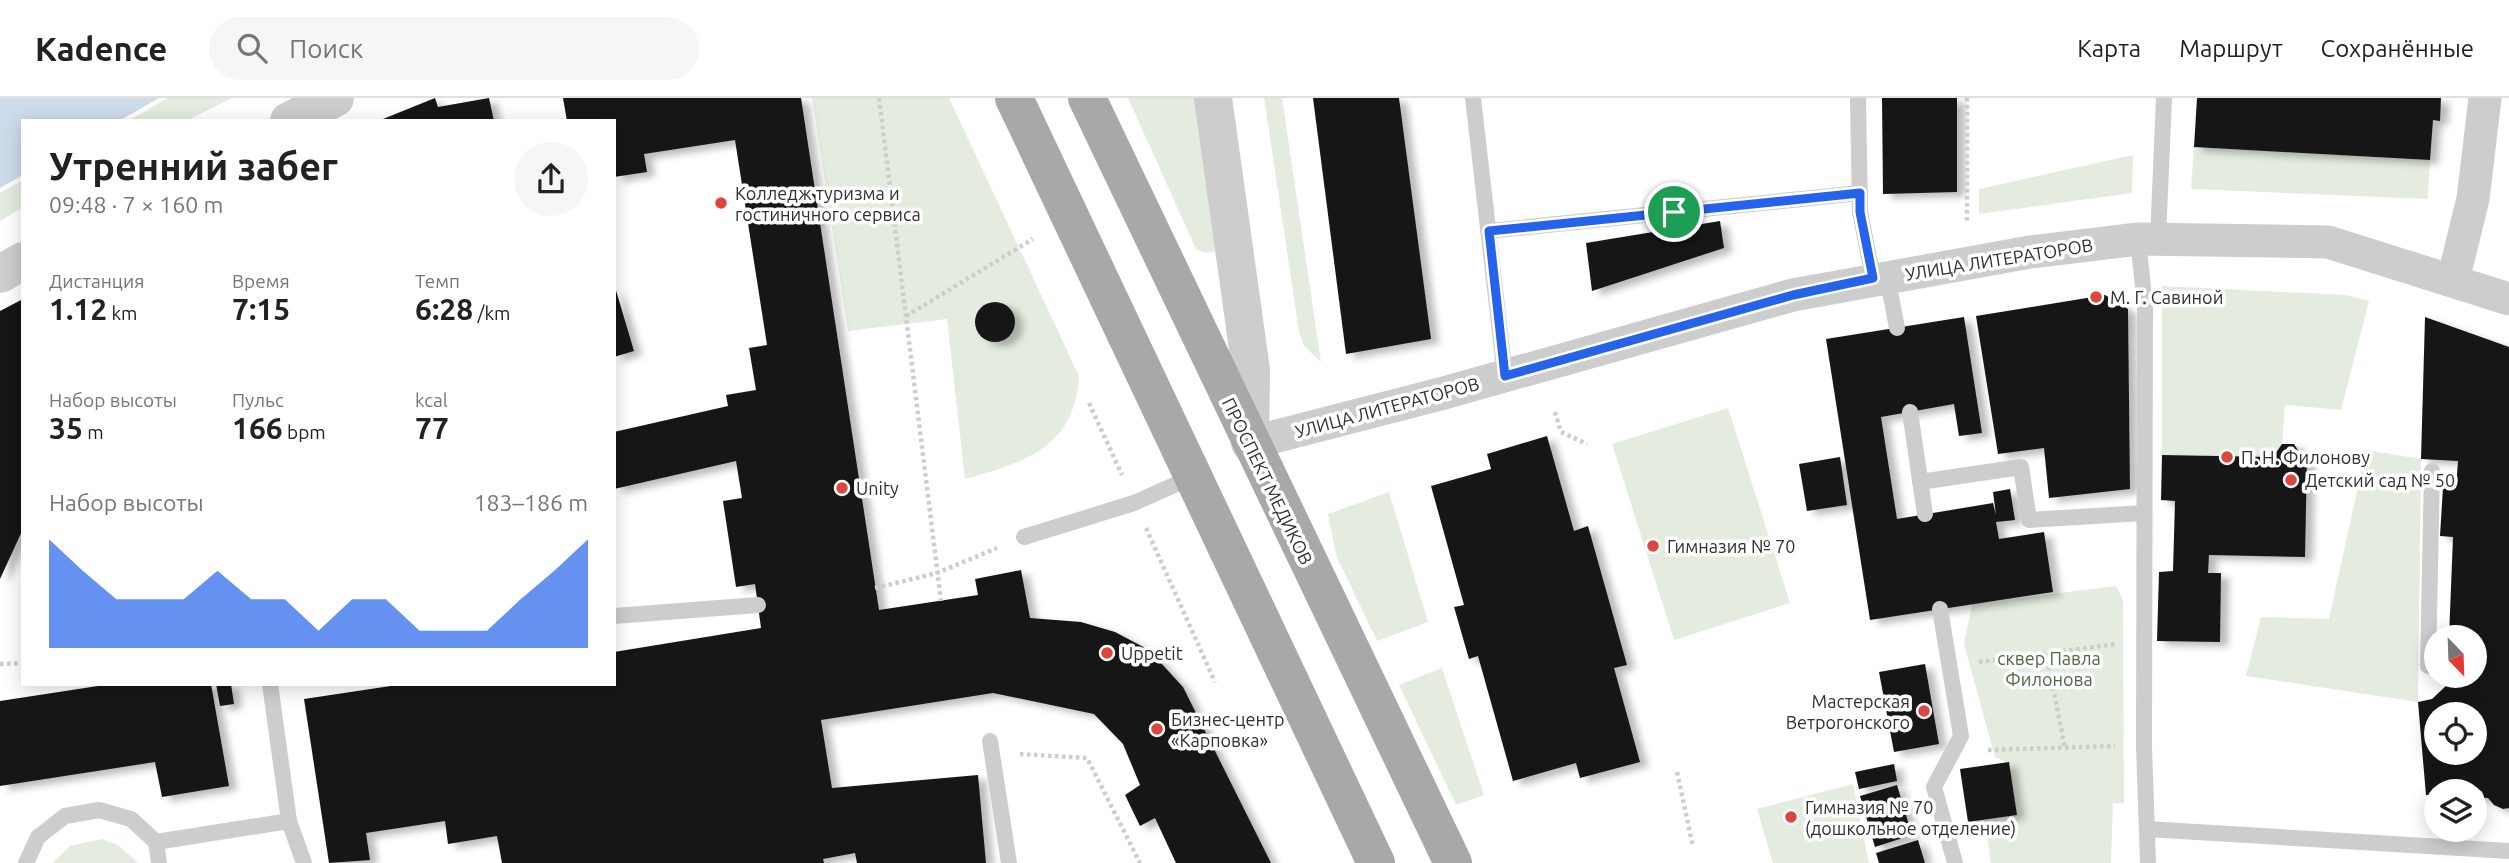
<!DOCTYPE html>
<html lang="ru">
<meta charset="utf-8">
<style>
body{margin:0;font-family:Ubuntu,sans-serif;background:#f6f6f6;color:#222;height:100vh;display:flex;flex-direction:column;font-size:26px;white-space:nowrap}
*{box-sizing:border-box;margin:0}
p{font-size:23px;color:#767676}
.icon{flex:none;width:38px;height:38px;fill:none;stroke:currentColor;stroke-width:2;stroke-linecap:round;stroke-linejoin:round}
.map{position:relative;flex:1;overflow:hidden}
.sheet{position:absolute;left:21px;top:21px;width:595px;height:567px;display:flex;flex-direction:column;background:#fff;border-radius:0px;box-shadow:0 4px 18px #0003}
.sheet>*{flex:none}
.needle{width:46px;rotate:157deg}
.controls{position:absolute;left:2424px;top:527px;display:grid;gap:14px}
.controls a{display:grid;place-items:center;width:63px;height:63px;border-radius:50%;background:#fff;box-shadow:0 4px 18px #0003;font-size:35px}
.pin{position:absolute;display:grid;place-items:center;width:60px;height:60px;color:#fff;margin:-30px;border:4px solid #fff;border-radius:50%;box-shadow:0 2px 7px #0007}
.round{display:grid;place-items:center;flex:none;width:74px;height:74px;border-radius:37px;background:#f6f6f6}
.headline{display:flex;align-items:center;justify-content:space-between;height:119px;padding:0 28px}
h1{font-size:38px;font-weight:600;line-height:52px}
.figures{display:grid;grid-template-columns:repeat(3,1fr);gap:10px;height:119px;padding:7px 28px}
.figures div{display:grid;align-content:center}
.figures b{font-size:30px;font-weight:600}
.figures small{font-size:19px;font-weight:400}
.figures p{font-size:19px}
.chart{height:196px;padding:14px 28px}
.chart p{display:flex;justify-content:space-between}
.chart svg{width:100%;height:126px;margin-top:7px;fill:#2563eb;opacity:.7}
header{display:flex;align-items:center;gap:42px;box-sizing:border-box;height:98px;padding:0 35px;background:#fff;border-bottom:2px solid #e0e0e0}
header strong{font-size:33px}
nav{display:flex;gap:38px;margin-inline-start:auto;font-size:24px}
.search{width:490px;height:63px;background:#f6f6f6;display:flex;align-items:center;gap:18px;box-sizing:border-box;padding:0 24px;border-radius:38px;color:#767676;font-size:26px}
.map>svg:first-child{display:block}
.green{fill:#e4ecdf;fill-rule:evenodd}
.water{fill:#cddbeb}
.building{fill:#171717;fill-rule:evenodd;filter:url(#shadow)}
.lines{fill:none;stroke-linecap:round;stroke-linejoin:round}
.path{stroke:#cdcdcd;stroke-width:4.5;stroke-dasharray:3.5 3.5;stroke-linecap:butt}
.service{stroke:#cdcdcd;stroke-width:16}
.minor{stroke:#cdcdcd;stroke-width:33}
.tertiary{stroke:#cdcdcd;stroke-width:38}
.primary{stroke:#a8a8a8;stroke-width:38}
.route-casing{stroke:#fff;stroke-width:14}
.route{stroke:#2563eb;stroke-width:9}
.poi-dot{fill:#db473e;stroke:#fff;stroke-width:2.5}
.labels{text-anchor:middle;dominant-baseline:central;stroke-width:7;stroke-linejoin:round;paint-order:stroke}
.poi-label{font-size:18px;fill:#303030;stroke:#fff;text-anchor:start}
.street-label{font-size:18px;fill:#303030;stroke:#fff}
.park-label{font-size:18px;fill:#4e6a40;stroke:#fff}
</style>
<header>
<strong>Kadence</strong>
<div class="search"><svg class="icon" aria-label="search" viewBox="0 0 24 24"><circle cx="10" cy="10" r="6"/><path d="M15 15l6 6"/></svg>Поиск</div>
<nav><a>Карта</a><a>Маршрут</a><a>Сохранённые</a></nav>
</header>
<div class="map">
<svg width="2509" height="765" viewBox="0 0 2509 765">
<defs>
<filter id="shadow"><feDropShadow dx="8" dy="4.5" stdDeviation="3.5" flood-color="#0004"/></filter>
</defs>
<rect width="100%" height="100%" fill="#fff"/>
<!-- green -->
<g class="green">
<path d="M168 0H232L186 23H128Z"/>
<path d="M812 0H949L1079 278C1075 350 1025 364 965 381L947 221 848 233ZM990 204 1005 206 1015 218 1013 234 1001 244 985 242 975 230 977 214Z"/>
<path d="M1128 0H1200L1221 144 1215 153 1205 155 1196 151Z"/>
<path d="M1264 0H1282L1321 264 1304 248 1299 234Z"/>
<path d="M2194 49 2430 62 2428 101 2191 91Z"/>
<path d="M2133 57 2132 95 1979 116V91Z"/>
<path d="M23 82V109L0 123V95Z"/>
<path d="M2162 188 2346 197 2369 203 2341 312 2285 307 2282 346 2273 359 2162 357Z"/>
<path d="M1728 310 1790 505 1674 542 1612 346Z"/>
<path d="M2366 352 2421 361 2418 604 2246 578 2261 519 2329 521Z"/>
<path d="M1389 394 1428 524 1377 543 1336 457 1328 416Z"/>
<path d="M2116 488 2123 502 2124 705H2113L2111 765H1991L1985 722 2017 717 2009 665 1995 659 1964 546 1972 506Z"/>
<path d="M1442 570 1484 697 1456 707 1399 587Z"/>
<path d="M1853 686 1869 765H1773L1757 711Z"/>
<path d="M102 741 118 747 138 765H52L70 748Z"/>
</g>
<!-- water -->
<path class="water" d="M0 0H159L119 23H23V77L0 90Z"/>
<!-- building -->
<g class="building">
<path d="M435 0 438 9 489 0 494 23H378Z"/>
<path d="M563 0H801L879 512 978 497 975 481 1021 472 1030 520 1081 524 1115 534 1149 552 1183 589 1271 765H1176L1155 720 1140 728 1125 697 1140 687 1123 646 1094 616 993 595 821 622 832 690 978 677 986 765H857L855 755 823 761 824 765H502L497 738 448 746 445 723 366 735 370 762 329 765 304 601 404 586H614V554L761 530 755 486 736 489 723 403 742 400 736 363 614 391V334L728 308 726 297 756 292 749 250 767 247 735 42 644 56 647 74 614 79V23H567Z"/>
<path d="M1313 0H1399L1431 241 1346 256Z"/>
<path d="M1882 0H1957V94L1883 96Z"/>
<path d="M2197 0H2441L2440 23 2433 22 2430 62 2194 49Z"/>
<path d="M1720 123 1724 150 1592 193 1586 145Z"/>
<path d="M615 189 634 253 614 259V190Z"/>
<path d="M2105 197 2128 211 2130 391 2049 400 2044 350 1998 356 1976 218Z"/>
<path d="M23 201V431L0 481V213Z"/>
<circle cx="995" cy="224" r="20"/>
<path d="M1964 219 1982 335 1959 338 1954 306 1881 319 1897 421 1993 405 1996 417 1993 394 2010 391 2015 422 1996 424 1999 441 2044 434 2053 494 1870 522 1826 241Z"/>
<path d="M2425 219 2509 249V710L2503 711 2494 707 2488 700 2474 699V693H2436V697H2426L2418 604 2432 601 2448 586V578H2474V539H2449L2453 439 2440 438 2443 389 2456 390 2458 363 2421 361ZM2436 616H2474V654H2436Z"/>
<path d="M1547 338 1574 433 1588 428 1627 567 1614 570 1640 664 1580 680 1576 665 1513 683 1478 558 1469 561 1454 509 1464 507 1431 388 1491 371 1487 356Z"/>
<path d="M2282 346H2294L2303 360H2307L2305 459 2209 457 2208 475H2221L2220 544 2157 543 2159 474 2173 473 2175 403 2161 402 2162 357 2273 359Z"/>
<path d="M1840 359 1847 407 1807 413 1799 366Z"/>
<path d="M1925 566 1939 646 1894 654 1879 574Z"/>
<path d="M111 586H211L229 688 162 699 155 664 0 688V603Z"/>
<path d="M216 586H231L234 606 220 608Z"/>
<path d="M2009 664 2017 717 1968 724 1960 671Z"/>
<path d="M1894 666 1897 683 1859 691 1855 674Z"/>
<path d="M1897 687 1912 737 1875 749 1860 698Z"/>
<path d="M1918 742 1925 765H1879L1876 755Z"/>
</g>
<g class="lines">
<!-- path -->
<g class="path">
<path d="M879 0 941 503"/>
<path d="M1967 0V125"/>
<path d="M906 218 1033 141"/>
<path d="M1089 305 1122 377"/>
<path d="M1555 314 1561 334 1587 346"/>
<path d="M1146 430 1215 584"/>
<path d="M875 490 937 475 997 450"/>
<path d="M2046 555 2065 650"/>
<path d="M1979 564 2116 546"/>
<path d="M0 566 23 565"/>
<path d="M1988 652 2115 648"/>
<path d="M1020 656 1087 660 1140 765"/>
<path d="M1677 674 1693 749"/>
</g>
<!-- service -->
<g class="service">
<path d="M1473 0 1505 278"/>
<path d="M1858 0 1860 114 1873 180"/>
<path d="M1489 133 1860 95"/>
<path d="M2138 141 2145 208 2144 648 2148 765"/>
<path d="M2158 141 2164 0"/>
<path d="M1887 178 1897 230"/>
<path d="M1910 314 1925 416"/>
<path d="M2432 373 2428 568 2436 569"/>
<path d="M1920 384 2021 369 2029 422 2144 415"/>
<path d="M1024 439 1134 405 1192 379"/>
<path d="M1940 511 1961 638 1934 689 1955 765"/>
<path d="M614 518 758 507"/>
<path d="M990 643 1009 765"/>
<path d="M289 723 304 765"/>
<path d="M2474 724 2476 699"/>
<path d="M2147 731 2509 753"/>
<path d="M26 765 38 739 65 718 99 712 131 721 156 744"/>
<path d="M159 765 156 744 289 723 270 586"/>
</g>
<!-- minor -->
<g class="minor">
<path d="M2453 182 2473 101 2485 0"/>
<path d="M1250 345 1444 295 1793 197 2030 154 2138 141 2328 144 2509 201"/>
</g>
<!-- tertiary -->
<g class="tertiary">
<path d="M1213 0 1251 272 1250 345"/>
<path d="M289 23 335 0"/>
<path d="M0 176 23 163"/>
</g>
<!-- primary -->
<g class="primary">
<path d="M1014 0 1376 765"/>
<path d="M1087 0 1453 765"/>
</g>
</g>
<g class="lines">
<!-- route casing -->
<g class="route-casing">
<path id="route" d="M1860 95V114L1873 180 1793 197 1505 278 1489 133Z"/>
</g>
<!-- route -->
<use href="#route" class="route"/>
</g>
<!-- markers -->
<g class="poi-dot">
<circle cx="721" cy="105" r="7"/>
<circle cx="2096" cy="199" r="7"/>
<circle cx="2227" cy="359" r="7"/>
<circle cx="2291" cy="382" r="7"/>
<circle cx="842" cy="390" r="7"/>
<circle cx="1653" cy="448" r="7"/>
<circle cx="1107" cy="555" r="7"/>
<circle cx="1924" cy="613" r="7"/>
<circle cx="1157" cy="631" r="7"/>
<circle cx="1791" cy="719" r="7"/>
</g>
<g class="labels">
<!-- poi labels -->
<g class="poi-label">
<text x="735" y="95">Колледж туризма и<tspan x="735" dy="21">гостиничного сервиса</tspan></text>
<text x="2110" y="199">М. Г. Савиной</text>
<text x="2241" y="359">П. Н. Филонову</text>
<text x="2305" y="382">Детский сад № 50</text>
<text x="856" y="390">Unity</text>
<text x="1667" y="448">Гимназия № 70</text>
<text x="1121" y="555">Uppetit</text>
<text x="1910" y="603" text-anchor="end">Мастерская<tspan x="1910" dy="21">Ветрогонского</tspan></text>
<text x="1171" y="621">Бизнес-центр<tspan x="1171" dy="21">«Карповка»</tspan></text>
<text x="1805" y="709">Гимназия № 70<tspan x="1805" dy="21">(дошкольное отделение)</tspan></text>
</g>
<!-- street labels -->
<g class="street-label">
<text transform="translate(1999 161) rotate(-9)">УЛИЦА ЛИТЕРАТОРОВ</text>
<text transform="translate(1387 309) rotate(-15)">УЛИЦА ЛИТЕРАТОРОВ</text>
<text transform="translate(1268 383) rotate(64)">ПРОСПЕКТ МЕДИКОВ</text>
</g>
<!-- park labels -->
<g class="park-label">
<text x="2049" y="560">сквер Павла<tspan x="2049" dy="21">Филонова</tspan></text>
</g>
</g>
</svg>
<div class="controls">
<a><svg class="needle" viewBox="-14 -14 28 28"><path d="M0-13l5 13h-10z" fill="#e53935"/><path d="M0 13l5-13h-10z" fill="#767676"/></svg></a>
<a><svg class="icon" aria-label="locate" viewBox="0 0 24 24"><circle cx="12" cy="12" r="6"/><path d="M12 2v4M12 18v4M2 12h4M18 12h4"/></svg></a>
<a><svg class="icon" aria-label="layers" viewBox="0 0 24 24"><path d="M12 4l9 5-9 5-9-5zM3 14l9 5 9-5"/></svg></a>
</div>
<div class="pin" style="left:1674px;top:114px;background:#1e9e55"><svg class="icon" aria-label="arrive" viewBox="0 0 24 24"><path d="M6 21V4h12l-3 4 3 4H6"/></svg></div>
<section class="sheet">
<div class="headline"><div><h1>Утренний забег</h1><p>09:48 · 7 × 160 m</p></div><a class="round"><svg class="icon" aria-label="share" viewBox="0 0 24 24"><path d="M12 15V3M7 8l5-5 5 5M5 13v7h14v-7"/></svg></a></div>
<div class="figures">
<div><p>Дистанция</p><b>1.12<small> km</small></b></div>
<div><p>Время</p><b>7:15</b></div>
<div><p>Темп</p><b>6:28<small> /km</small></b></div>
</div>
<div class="figures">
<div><p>Набор высоты</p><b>35<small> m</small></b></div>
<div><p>Пульс</p><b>166<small> bpm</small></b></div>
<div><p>kcal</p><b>77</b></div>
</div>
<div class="chart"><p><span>Набор высоты</span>183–186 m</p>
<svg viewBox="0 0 160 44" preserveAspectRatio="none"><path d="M0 44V6L10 17L20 27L30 27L40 27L50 17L60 27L70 27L80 38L90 27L100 27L110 38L120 38L130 38L140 27L150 17L160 6V44z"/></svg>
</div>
</section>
</div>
